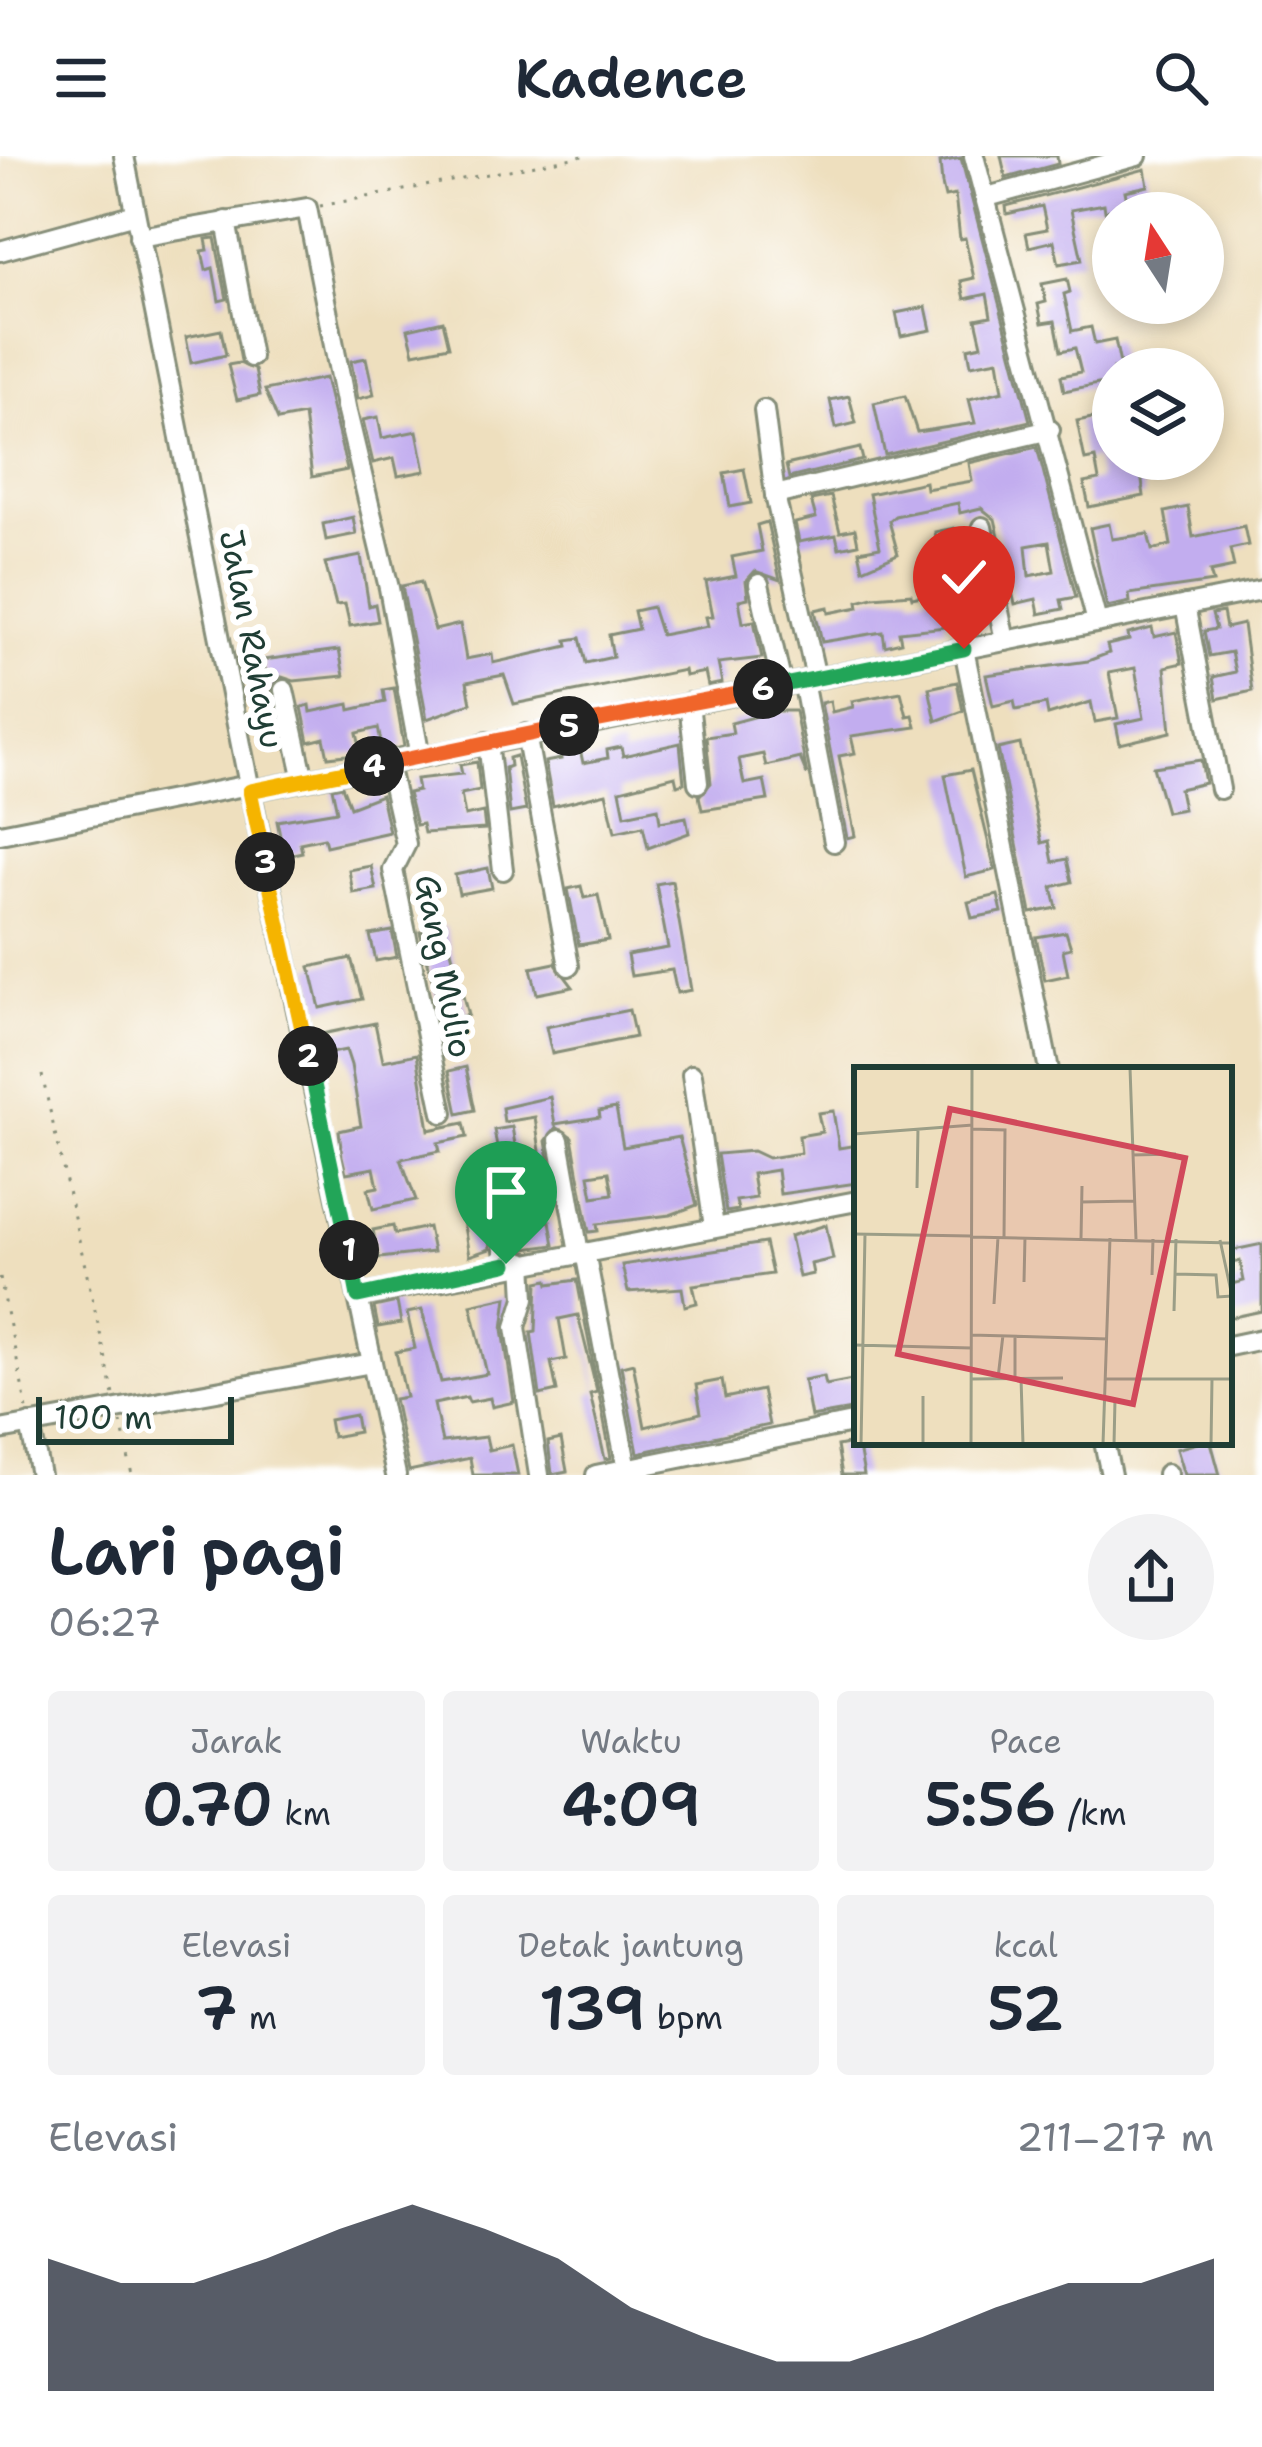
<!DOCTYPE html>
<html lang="id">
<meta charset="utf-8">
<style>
body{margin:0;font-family:"Shantell Sans",sans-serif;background:#f2f2f3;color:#1f2937;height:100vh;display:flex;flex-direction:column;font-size:45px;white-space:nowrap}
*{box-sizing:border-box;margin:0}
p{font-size:39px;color:#747a83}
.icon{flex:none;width:66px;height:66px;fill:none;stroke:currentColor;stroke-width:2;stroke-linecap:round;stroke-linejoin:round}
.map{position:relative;height:1319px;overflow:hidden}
.panel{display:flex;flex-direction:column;background:#fff;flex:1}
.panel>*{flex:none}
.needle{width:78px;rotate:348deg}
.tools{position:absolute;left:1092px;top:36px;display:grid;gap:24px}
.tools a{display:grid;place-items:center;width:132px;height:132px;border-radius:50%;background:#fff;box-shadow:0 6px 18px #0003;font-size:60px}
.scale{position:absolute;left:36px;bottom:30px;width:198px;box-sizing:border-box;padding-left:12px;border:6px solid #1f3d34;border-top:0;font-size:33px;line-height:42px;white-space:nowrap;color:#1f3d34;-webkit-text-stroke:9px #fff;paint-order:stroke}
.pin{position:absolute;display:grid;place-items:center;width:102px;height:102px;color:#fff;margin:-123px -51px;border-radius:50% 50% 50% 0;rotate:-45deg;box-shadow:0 0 12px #0007}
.pin .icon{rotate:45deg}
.km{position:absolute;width:60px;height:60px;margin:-30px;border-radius:50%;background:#222;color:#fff;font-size:33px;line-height:60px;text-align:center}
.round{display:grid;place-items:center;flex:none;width:126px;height:126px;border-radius:63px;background:#f2f2f3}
.overview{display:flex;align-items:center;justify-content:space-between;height:204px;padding:0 48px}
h1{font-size:66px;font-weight:600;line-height:90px}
.stats{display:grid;grid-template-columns:repeat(3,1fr);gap:18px;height:204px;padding:12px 48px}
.stats div{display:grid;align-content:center;border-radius:12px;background:#f2f2f3;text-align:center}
.stats b{font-size:60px;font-weight:600}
.stats small{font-size:33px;font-weight:400}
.stats p{font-size:33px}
.chart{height:336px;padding:24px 48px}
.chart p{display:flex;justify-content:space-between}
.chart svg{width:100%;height:216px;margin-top:12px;fill:#111827;opacity:.7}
header{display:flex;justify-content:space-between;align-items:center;height:156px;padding:0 48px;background:#fff;font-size:54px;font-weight:600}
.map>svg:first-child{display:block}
.building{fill:#c2adef;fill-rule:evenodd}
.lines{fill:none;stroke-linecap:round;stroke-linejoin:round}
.minor-casing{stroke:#868e79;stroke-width:24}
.path{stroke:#868e79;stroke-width:3;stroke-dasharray:3 9;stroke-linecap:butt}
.minor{stroke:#fff;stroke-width:18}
.split-1-casing{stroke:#fff;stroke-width:24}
.split-2-casing{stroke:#fff;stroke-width:24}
.split-3-casing{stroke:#fff;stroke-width:24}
.split-4-casing{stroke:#fff;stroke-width:24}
.split-5-casing{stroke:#fff;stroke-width:24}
.split-6-casing{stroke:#fff;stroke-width:24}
.split-7-casing{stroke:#fff;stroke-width:24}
.split-1{stroke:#22a559;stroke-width:15}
.split-2{stroke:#22a559;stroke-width:15}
.split-3{stroke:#f5b400;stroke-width:15}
.split-4{stroke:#f5b400;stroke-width:15}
.split-5{stroke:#f0652b;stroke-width:15}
.split-6{stroke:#f0652b;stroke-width:15}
.split-7{stroke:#22a559;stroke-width:15}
.labels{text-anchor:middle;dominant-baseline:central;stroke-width:12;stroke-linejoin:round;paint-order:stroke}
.street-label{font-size:33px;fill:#1f3d34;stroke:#fff}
.inset-road{fill:none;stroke:#9b9e87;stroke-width:3}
.view{fill:#d1495b;fill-opacity:0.15;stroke:#d1495b;stroke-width:6}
.inset-edge{fill:none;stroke:#1f3d34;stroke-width:6}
</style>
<header><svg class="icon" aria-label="menu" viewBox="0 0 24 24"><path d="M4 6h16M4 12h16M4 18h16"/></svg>Kadence<svg class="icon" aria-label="search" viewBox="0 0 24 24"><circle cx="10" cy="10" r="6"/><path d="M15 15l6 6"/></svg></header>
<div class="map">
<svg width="1262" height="1319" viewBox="0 0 1262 1319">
<rect width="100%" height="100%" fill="#fff"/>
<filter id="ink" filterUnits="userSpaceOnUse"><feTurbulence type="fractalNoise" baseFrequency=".00833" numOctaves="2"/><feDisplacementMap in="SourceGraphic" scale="24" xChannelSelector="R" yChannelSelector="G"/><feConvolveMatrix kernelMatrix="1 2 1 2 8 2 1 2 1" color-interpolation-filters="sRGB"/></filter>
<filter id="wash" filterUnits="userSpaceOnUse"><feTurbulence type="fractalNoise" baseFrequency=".004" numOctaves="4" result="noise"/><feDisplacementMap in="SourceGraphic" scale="48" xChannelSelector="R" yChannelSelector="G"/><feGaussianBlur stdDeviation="2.7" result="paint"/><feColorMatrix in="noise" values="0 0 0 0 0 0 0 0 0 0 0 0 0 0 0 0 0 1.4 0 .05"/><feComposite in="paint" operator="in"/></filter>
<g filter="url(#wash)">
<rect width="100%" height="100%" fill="#eedfbe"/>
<g id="blocks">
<!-- building -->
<g class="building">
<path d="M1001 0H1057L1058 8 1006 22Z"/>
<path d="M961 2 1030 265 885 299 874 247 905 240 917 276 975 267 969 243 1003 235 998 204 971 209 968 192 982 189 976 163 991 160 987 138 965 143 961 125 974 122 965 82 960 83 955 39 945 41 942 28 940 6Z"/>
<path d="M1145 13 1148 30 1125 35 1128 50 1105 55 1104 48 1071 54 1082 104 1059 108 1054 85 1029 91 1026 77 1047 73 1042 50 1007 58 1006 50Z"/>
<path d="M215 82 227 143 219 145 213 112 206 114 202 95 208 94 206 83Z"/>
<path d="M1067 123 1070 136 1064 138 1072 175 1091 171 1095 188 1115 184 1121 213H1113V225L1064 235 1061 220 1081 216 1075 192 1061 195 1055 165 1042 167 1038 148 1046 146 1042 128Z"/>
<path d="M926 151 931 174 901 180 896 157Z"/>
<path d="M443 165 449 190 414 197 408 173Z"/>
<path d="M221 174 226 199 191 207 186 181Z"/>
<path d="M366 202 374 239 358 243 351 205Z"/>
<path d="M239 207 255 214 260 239 237 244 228 209Z"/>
<path d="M325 222 347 314 312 321 304 259 278 264 265 234Z"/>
<path d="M849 240 856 267 836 272 830 244Z"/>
<path d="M1107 259 1113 303H1139L1144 340 1089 351 1084 327 1099 324 1095 302 1085 304 1077 265Z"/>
<path d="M378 261 382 282 417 275 425 315 398 320 394 302 373 307 363 264Z"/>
<path d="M1037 291 1076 441 1061 444 1063 453 1039 458 1036 443 1015 448 995 363 981 352 960 357 958 347 895 360 889 365 898 398 863 413 859 395 880 391 869 338 925 326 926 333 972 325 969 307ZM1049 386 1054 415 1029 420 1026 390Z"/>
<path d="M860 292 863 304 789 322 786 309Z"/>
<path d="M744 313 751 347 730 351 724 317Z"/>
<path d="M831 340 840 376 855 373 858 388 839 392 836 379 799 386 795 367 816 362 811 344Z"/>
<path d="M1188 351 1193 381 1244 370 1248 389 1230 393 1234 411 1210 416 1213 426 1129 438 1130 446 1107 451 1090 372 1109 368 1112 383 1148 378 1152 394 1171 389 1165 356Z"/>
<path d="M353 361 356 378 326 384 323 368Z"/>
<path d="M767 366 780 424 755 415 746 425 748 442 739 444 743 467 754 465 762 502 718 507 722 527 708 530 705 516 685 520 684 514 514 548 504 519 467 526 471 547 427 563 402 430 421 426 435 474 460 468 466 503 492 498 493 507 568 490 567 484 580 482 586 507 613 501 609 479 638 473 634 455 652 451 661 479 708 470 706 461 713 460 706 426 736 420 732 401 762 395 757 369Z"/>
<path d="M954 372 959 395 939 399 935 376Z"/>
<path d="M361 400 369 450 375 448 378 465 350 470 345 448 336 449 325 407Z"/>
<path d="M980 428 987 467 975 470 973 458 944 464 946 471 899 476 901 486 885 490 883 476 822 486 815 454 828 451 829 457 859 451 858 445 873 441 911 438 912 442Z"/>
<path d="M1223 456 1226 472 1243 468 1252 535 1217 543 1213 521 1235 516 1231 496 1209 500 1204 475 1216 473 1212 458Z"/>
<path d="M1152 472 1154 481 1176 476 1182 507 1165 511 1171 576 1120 588 1116 568 1144 562 1135 512 1109 517 1118 562 1095 566 1091 546 1048 559 1046 548 1016 554 1014 545 993 550 986 519 1088 505 1109 497 1107 489 1129 484 1128 478Z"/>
<path d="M339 494 344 520 294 525 282 521 270 536 263 504Z"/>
<path d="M957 526 963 555 936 565 929 532Z"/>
<path d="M394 532 404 591 383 595 378 572 357 577 361 596 346 599 328 601 324 582 309 586 302 551 310 549 311 556 349 548 350 554 385 546 383 534Z"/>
<path d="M901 536 907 560 913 559 916 571 851 580 855 597 839 600 855 680 847 682 821 547 830 545 832 556 853 551 852 545Z"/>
<path d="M776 555H795L807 619 800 602 766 610 763 598 739 603 744 628 764 624 768 644 702 654 699 640 711 627 706 581 733 577 731 567Z"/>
<path d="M680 587 684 627 677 629 675 620 620 634 625 659 658 652 660 666 686 661 689 677 648 692 643 670 615 676 606 637 553 650 545 606 561 603 560 597 580 593 583 607 608 602 607 594 621 591 623 600Z"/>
<path d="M1020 588 1042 687 1049 685 1053 706 1067 703 1072 726 1052 731 1057 752 1031 757 998 593Z"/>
<path d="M516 600 526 654 510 657 505 612 510 610 509 602Z"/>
<path d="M1201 604 1205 627 1179 633 1183 653 1166 656 1153 611Z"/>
<path d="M477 606 480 634 461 638 465 660 483 656 485 673 424 677 422 668 416 669 408 637 418 635 416 623 462 618 460 609Z"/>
<path d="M971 614 995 714 966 721 945 619Z"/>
<path d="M342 630 350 651 381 639 389 676 326 690 324 682 300 687 302 696 284 700 277 665 337 655 332 632Z"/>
<path d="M371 710 376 733 353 737 349 714Z"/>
<path d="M488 712 492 732 459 738 455 719Z"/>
<path d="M672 725 691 834 677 837 672 814 631 820 627 799 668 792 656 728Z"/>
<path d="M581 730 584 742 598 739 608 784 579 789 568 733Z"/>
<path d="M998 739 1002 756 972 762 968 746Z"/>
<path d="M445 771 468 859 443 864 420 776Z"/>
<path d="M392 775 397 801 376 805 370 779Z"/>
<path d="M1066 776 1071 792 1063 794 1068 819 1045 824 1036 781Z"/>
<path d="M351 802 362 843 320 852 310 811Z"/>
<path d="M555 807 573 831 537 838 531 812Z"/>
<path d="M629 854 635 881 552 898 546 871Z"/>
<path d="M375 867 383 905 417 898 429 974 464 967 467 981 438 987 440 995 401 1003 416 1044 373 1053 368 1033 378 1031 374 1012 346 1017 342 1000 339 975 361 970 351 909 346 894 326 898 322 878Z"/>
<path d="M466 911 475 954 458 958 449 915Z"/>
<path d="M550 941 555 968 600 961 599 955 616 952 623 991 679 981 697 1049 670 1059 597 1068 598 1075 589 1076 572 981 556 971 546 985 553 1027 531 1031 540 1067 550 1065 554 1089 518 1094 506 1016 492 1010 476 1024 473 1006 499 1002 494 974 512 971 517 1000 540 995 535 961 504 966 502 952ZM609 1016 613 1038 593 1041 589 1019Z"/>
<path d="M833 955 839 992 857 989V1027L780 1038 777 1014 752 1018 756 1042 736 1045 738 1054 726 1056 717 998 753 995 768 1002 801 997 799 980 822 976 818 957Z"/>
<path d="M475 1031 478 1049 485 1048 490 1093 469 1100 458 1034Z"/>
<path d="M826 1069 833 1103 811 1108 813 1118 799 1121 790 1080Z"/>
<path d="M393 1070 395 1078 428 1071 433 1096 379 1102 373 1074Z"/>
<path d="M765 1087 772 1118 693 1129 697 1147 685 1150 682 1132 628 1136 622 1109Z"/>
<path d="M1262 1088V1155L1229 1162V1129L1244 1125 1240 1105 1229 1108V1095Z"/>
<path d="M548 1124 549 1128 577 1124 611 1302 605 1303 590 1238 597 1236 578 1159 559 1163 566 1203 551 1206 557 1235 540 1239 531 1176 536 1175 538 1126Z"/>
<path d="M507 1141 503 1173 514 1246 492 1251 490 1242 469 1246 467 1241 434 1248 442 1286 486 1281 489 1294 512 1289 518 1319H473L470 1302 409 1315 394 1243 406 1241 396 1196 415 1192 407 1157 422 1154 441 1226 460 1223 487 1218 471 1149Z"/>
<path d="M397 1146 401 1167 378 1171 374 1151Z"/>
<path d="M633 1207 645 1271 701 1257 696 1229 722 1224 725 1242 762 1234 769 1269 638 1297 621 1210Z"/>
<path d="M824 1220 826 1229 857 1223V1253L811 1261 804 1224Z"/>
<path d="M355 1259 358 1276 332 1281 329 1264Z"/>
<path d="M561 1283 567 1315 552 1318 548 1286Z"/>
<path d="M858 1286 864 1319H842L837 1290Z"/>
<path d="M1201 1286H1211L1220 1319H1184L1176 1293Z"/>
</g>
</g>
</g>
<g filter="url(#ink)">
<use href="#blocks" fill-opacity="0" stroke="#868e79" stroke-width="3"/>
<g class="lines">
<!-- minor casing -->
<g class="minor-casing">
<g id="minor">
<path d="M124 0 249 629 396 1319"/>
<path d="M974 0 1097 466"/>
<path d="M987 41 1137 0"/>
<path d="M226 65 251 201"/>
<path d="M139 81 307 52 347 256 389 432 420 601"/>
<path d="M0 95 135 58"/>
<path d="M764 254 775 339 816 522"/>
<path d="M775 339 1050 274"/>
<path d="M982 371 1005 485"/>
<path d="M759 428 782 529"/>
<path d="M1185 449 1220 633"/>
<path d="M964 493 1049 914"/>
<path d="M803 525 834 686"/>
<path d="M284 534 304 624"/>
<path d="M689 547 698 627"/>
<path d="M526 578 569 810"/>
<path d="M488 586 503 714"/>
<path d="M388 608 406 688 393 714 443 957"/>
<path d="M250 635 1262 434"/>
<path d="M0 678 249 629"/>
<path d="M692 919 714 1071"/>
<path d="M559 984 579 1097"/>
<path d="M495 1023 506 1109"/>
<path d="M585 1096 627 1313"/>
<path d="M523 1106 525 1142 516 1171 539 1319"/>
<path d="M359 1140 857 1045"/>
<path d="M1229 1190 1262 1183"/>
<path d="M30 1268 40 1319"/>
<path d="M0 1274 372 1207"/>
<path d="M1104 1286 1111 1319"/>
<path d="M1167 1318V1319"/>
<path d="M596 1319 857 1266"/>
</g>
</g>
<!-- path -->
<g class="path">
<path d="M320 50 583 0"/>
<path d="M42 919 114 1239"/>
<path d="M0 1121 27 1254"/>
<path d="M121 1266 132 1319"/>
</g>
<!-- minor -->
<use href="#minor" class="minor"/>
</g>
</g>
<g class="lines" filter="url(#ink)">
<!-- split-1 casing -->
<g class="split-1-casing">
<path id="split-1" d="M349 1094 358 1140 506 1108"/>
</g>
<!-- split-2 casing -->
<g class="split-2-casing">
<path id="split-2" d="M308 900 349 1094"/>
</g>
<!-- split-3 casing -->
<g class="split-3-casing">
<path id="split-3" d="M265 706 308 900"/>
</g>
<!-- split-4 casing -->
<g class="split-4-casing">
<path id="split-4" d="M265 706 250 635 374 610"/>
</g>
<!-- split-5 casing -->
<g class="split-5-casing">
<path id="split-5" d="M374 610 569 570"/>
</g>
<!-- split-6 casing -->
<g class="split-6-casing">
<path id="split-6" d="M569 570 763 533"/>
</g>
<!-- split-7 casing -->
<g class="split-7-casing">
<path id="split-7" d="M763 533 964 493"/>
</g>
<!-- split-1 -->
<use href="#split-1" class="split-1"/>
<!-- split-2 -->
<use href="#split-2" class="split-2"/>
<!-- split-3 -->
<use href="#split-3" class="split-3"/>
<!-- split-4 -->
<use href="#split-4" class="split-4"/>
<!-- split-5 -->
<use href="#split-5" class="split-5"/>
<!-- split-6 -->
<use href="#split-6" class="split-6"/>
<!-- split-7 -->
<use href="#split-7" class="split-7"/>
</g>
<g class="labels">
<!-- street labels -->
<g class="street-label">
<text transform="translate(252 483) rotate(79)">Jalan Rahayu</text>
<text transform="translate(444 810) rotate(79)">Gang Mulio</text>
</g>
</g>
<!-- overview -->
<g transform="translate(854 911)">
<rect width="378" height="378" fill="#eedfbe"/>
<path class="inset-road" d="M276 1 282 172M118 62 151 63 150 170M0 67 119 58M278 88 322 87M63 121 64 61M227 135 280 134M0 167 117 169M117 170 378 176M227 171 228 119M366 173 378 229M321 207 362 208 364 230 378 229M298 208 299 172M170 215 171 170M140 237 144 170M320 244 322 172M117 268 254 272M0 278 117 281M144 311 149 268M161 311V269M167 311 169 377M117 312 209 311M250 312H378M69 329V377M7 377 11 167M117 377 118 1M249 377 256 171M260 377 261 333M357 377 358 312"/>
<path class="view" d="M96 42 331 91 279 337 44 287Z"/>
<rect width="378" height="378" class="inset-edge"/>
</g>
</svg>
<div class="tools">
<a><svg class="needle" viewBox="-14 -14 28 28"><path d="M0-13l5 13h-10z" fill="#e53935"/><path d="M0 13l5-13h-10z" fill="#747a83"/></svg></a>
<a><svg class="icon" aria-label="layers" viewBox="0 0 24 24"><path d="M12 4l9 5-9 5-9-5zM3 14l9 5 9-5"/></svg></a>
</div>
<div class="scale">100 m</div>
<div class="pin" style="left:506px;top:1108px;background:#1e9e55"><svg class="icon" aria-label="arrive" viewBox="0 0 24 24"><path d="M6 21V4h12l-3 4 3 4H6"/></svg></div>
<div class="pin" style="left:964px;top:493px;background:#d93025"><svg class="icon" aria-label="check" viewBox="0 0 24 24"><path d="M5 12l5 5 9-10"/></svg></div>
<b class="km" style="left:349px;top:1094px">1</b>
<b class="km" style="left:308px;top:900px">2</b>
<b class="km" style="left:265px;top:706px">3</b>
<b class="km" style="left:374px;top:610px">4</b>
<b class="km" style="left:569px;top:570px">5</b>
<b class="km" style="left:763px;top:533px">6</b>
</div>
<section class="panel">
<div class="overview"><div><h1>Lari pagi</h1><p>06:27</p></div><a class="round"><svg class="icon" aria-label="share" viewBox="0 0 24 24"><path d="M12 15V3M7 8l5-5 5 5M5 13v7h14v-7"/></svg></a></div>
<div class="stats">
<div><p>Jarak</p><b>0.70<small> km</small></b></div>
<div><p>Waktu</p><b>4:09</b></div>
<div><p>Pace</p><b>5:56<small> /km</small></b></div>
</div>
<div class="stats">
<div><p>Elevasi</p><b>7<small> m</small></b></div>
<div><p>Detak jantung</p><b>139<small> bpm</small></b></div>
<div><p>kcal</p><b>52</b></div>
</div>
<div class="chart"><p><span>Elevasi</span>211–217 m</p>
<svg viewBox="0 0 160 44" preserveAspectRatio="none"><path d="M0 44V17L10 22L20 22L30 17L40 11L50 6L60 11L70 17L80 27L90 33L100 38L110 38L120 33L130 27L140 22L150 22L160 17V44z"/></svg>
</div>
</section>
